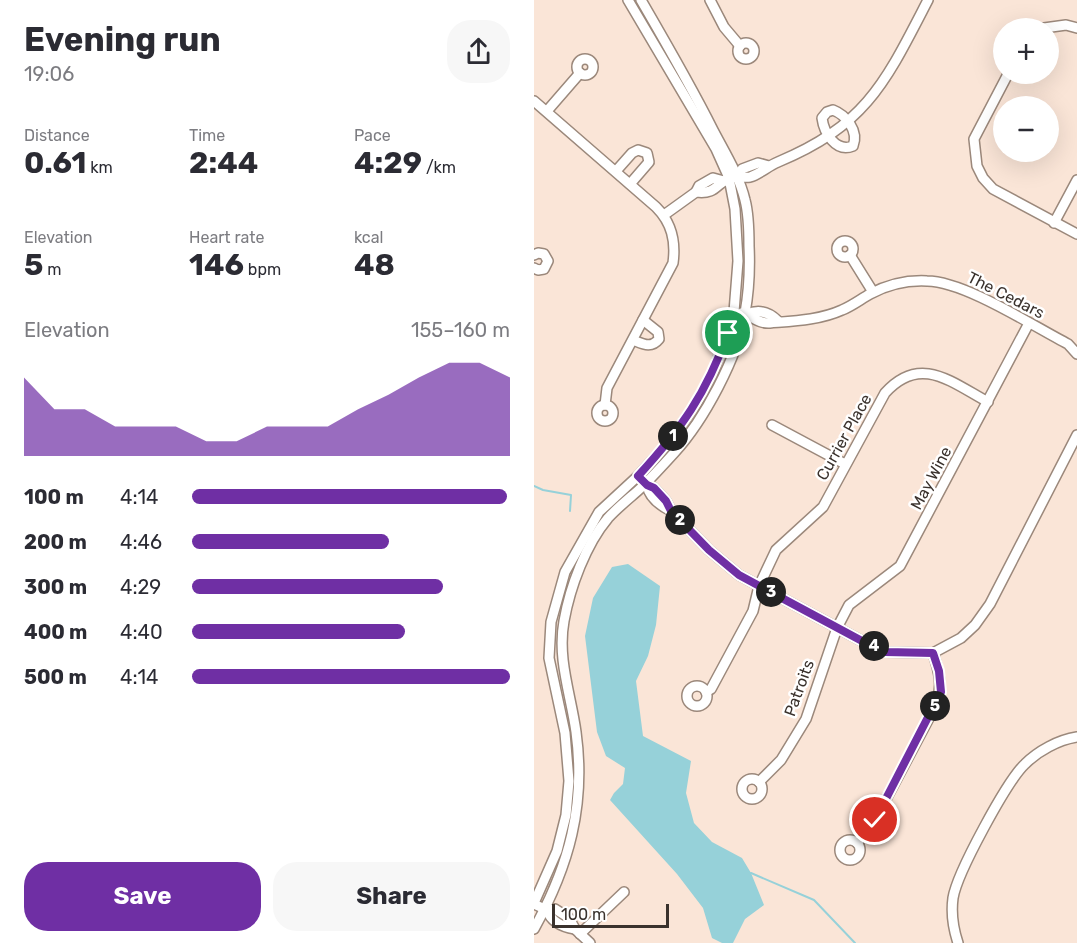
<!DOCTYPE html>
<meta charset="utf-8">
<style>
body{margin:0;font-family:Rubik,sans-serif;background:#f7f7f7;color:#2b2b33;height:100vh;display:flex;flex-direction:column;font-size:22px;white-space:nowrap}
*{box-sizing:border-box;margin:0}
p{font-size:20px;color:#7c7c81}
.icon{flex:none;width:33px;height:33px;fill:none;stroke:currentColor;stroke-width:2;stroke-linecap:round;stroke-linejoin:round}
.map{position:relative;flex:1;overflow:hidden}
.side{display:flex;flex-direction:column;background:#fff;width:534px}
.side>*{flex:none}
.tools{position:absolute;left:459px;top:18px;display:grid;gap:12px}
.tools a{display:grid;place-items:center;width:66px;height:66px;border-radius:50%;background:#fff;box-shadow:0 6px 24px #0002;font-size:30px}
.scale{position:absolute;left:18px;bottom:15px;width:117px;box-sizing:border-box;padding-left:6px;border:3px solid #3a322d;border-top:0;font-size:16px;line-height:21px;white-space:nowrap;color:#3a322d;-webkit-text-stroke:4px #fff;paint-order:stroke}
.pin{position:absolute;display:grid;place-items:center;width:51px;height:51px;color:#fff;margin:-26px;border:3px solid #fff;border-radius:50%;box-shadow:0 2px 6px #0007}
.km{position:absolute;width:30px;height:30px;margin:-15px;border-radius:50%;background:#222;color:#fff;font-size:16px;line-height:30px;text-align:center}
.round{display:grid;place-items:center;flex:none;width:63px;height:63px;border-radius:24px;background:#f7f7f7}
.head{display:flex;align-items:center;justify-content:space-between;height:102px;padding:0 24px}
h1{font-size:33px;font-weight:700;line-height:45px}
.figures{display:grid;grid-template-columns:repeat(3,1fr);gap:9px;height:102px;padding:6px 24px}
.figures div{display:grid;align-content:center}
.figures b{font-size:30px;font-weight:700}
.figures small{font-size:16px;font-weight:400}
.figures p{font-size:16px}
.chart{height:168px;padding:12px 24px}
.chart p{display:flex;justify-content:space-between}
.chart svg{width:100%;height:108px;margin-top:6px;fill:#6f2fa4;opacity:.7}
.button{display:flex;gap:12px;margin-top:auto;padding:12px 24px}
.button a{flex:1;height:69px;border-radius:24px;background:#6f2fa4;color:#fff;font-size:24px;font-weight:700;line-height:69px;text-align:center}
.button a+a{background:#f7f7f7;color:#2b2b33}
ul{padding:0 24px;list-style:none;font-size:20px}
li{display:grid;grid-template-columns:96px 72px 1fr;align-items:center;height:45px}
li i{height:15px;border-radius:8px;background:#6f2fa4}
main{display:flex;flex:1;min-height:0}
.map>svg:first-child{display:block}
.water{fill:#96d1d9}
.lines{fill:none;stroke-linecap:round;stroke-linejoin:round}
.stream{stroke:#96d1d9;stroke-width:2}
.street-casing{stroke:#9b887b;stroke-width:12}
.street{stroke:#fff;stroke-width:9}
.route-casing{stroke:#fff;stroke-width:12}
.route{stroke:#6f2fa4;stroke-width:8}
.labels{text-anchor:middle;dominant-baseline:central;stroke-width:5;stroke-linejoin:round;paint-order:stroke}
.street-label{font-size:16px;fill:#3a322d;stroke:#fff}
</style>
<main>
<section class="side">
<div class="head"><div><h1>Evening run</h1><p>19:06</p></div><a class="round"><svg class="icon" aria-label="share" viewBox="0 0 24 24"><path d="M12 15V3M7 8l5-5 5 5M5 13v7h14v-7"/></svg></a></div>
<div class="figures">
<div><p>Distance</p><b>0.61<small> km</small></b></div>
<div><p>Time</p><b>2:44</b></div>
<div><p>Pace</p><b>4:29<small> /km</small></b></div>
</div>
<div class="figures">
<div><p>Elevation</p><b>5<small> m</small></b></div>
<div><p>Heart rate</p><b>146<small> bpm</small></b></div>
<div><p>kcal</p><b>48</b></div>
</div>
<div class="chart"><p><span>Elevation</span>155–160 m</p>
<svg viewBox="0 0 160 44" preserveAspectRatio="none"><path d="M0 44V12L10 25L20 25L30 32L40 32L50 32L60 38L70 38L80 32L90 32L100 32L110 25L120 19L130 12L140 6L150 6L160 12V44z"/></svg>
</div>
<ul>
<li><b>100 m</b>4:14<i style="width:99%"></i></li>
<li><b>200 m</b>4:46<i style="width:62%"></i></li>
<li><b>300 m</b>4:29<i style="width:79%"></i></li>
<li><b>400 m</b>4:40<i style="width:67%"></i></li>
<li><b>500 m</b>4:14<i style="width:100%"></i></li>
</ul>
<div class="button"><a>Save</a><a>Share</a></div>
</section>
<div class="map">
<svg width="543" height="943" viewBox="0 0 543 943">
<rect width="100%" height="100%" fill="#fae5d7"/>
<!-- water -->
<path class="water" d="M94 564 126 586 122 625 114 656 102 681 109 736 157 761 152 793 160 823 178 842 208 858 217 873 230 905 211 919 199 943H188L178 938 169 908 143 874 76 800 80 793 89 784 91 768 72 756 63 732 51 636 59 598 78 567Z"/>
<g class="lines">
<!-- stream -->
<g class="stream">
<path d="M0 486 9 490 37 495 36 511"/>
<path d="M217 873 280 900 321 943"/>
</g>
<!-- street casing -->
<g class="street-casing">
<g id="street">
<path d="M176 0 190 27 206 46"/>
<path d="M510 28 532 25 543 28"/>
<circle cx="212" cy="51" r="8"/>
<circle cx="51" cy="67" r="8"/>
<path d="M474 74 440 139 443 166 449 178 459 189 543 234"/>
<path d="M0 101 122 207C138 223 142 241 139 263L73 388 71 405"/>
<path d="M299 110C312 115 325 131 319 146 302 153 290 133 288 118L293 112Z"/>
<path d="M13 111 46 73"/>
<path d="M82 171 98 153 104 150 113 153 115 162 96 184"/>
<path d="M205 176 208 169 224 163 235 166"/>
<path d="M162 192 165 186 179 178 190 181"/>
<path d="M130 215 162 192C184 195 182 181 198 178 204 176 210 178 216 177 226 174 234 166 244 162 333 125 352 81 394 0"/>
<path d="M520 223 543 180"/>
<circle cx="311" cy="249" r="8"/>
<path d="M0 255 4 253 10 254 14 261 10 269 4 270 0 268"/>
<path d="M316 255 339 292"/>
<path d="M207 313C217 315 224 324 236 323 260 321 286 320 308 310 318 306 327 299 336 294 353 285 374 280 393 281 430 281 499 326 534 344L543 354"/>
<path d="M213 314C225 309 235 312 244 321"/>
<path d="M99 340C109 344 117 349 125 339L124 332 109 320"/>
<circle cx="71" cy="413" r="8"/>
<path d="M238 425 311 464"/>
<path d="M109 481 113 485 120 488 132 501 137 511 175 550 205 575 328 641 352 652 399 653 427 638 441 625 456 604 543 435"/>
<path d="M113 485C115 497 127 506 137 511"/>
<circle cx="163" cy="696" r="10"/>
<path d="M172 692 177 689 219 611 225 586 242 550 289 507 351 393C386 354 417 382 454 402"/>
<circle cx="218" cy="789" r="10"/>
<path d="M225 782 247 760 272 719 303 628 315 605 366 566 495 323"/>
<circle cx="316" cy="850" r="10"/>
<path d="M323 843 341 820 402 705C409 686 405 671 399 653"/>
<path d="M0 903 23 851 32 815 35 781 31 733 15 658 17 622 31 572 65 512 104 476 134 443 162 404 180 370 200 312 204 261 201 209 195 178 182 149 94 0"/>
<path d="M0 904 13 910 21 909 35 918 41 929 56 943"/>
<path d="M13 910C17 922 29 927 41 929"/>
<path d="M0 929C35 866 52 805 42 732 37 695 23 659 30 621 36 587 52 544 74 518 84 507 97 497 108 487 119 476 130 464 140 453 170 420 204 357 211 313 215 291 216 268 215 246 215 231 215 215 211 200 205 175 191 153 179 130 157 86 132 43 107 0"/>
<path d="M46 934 90 892"/>
<path d="M424 943C419 928 417 913 419 898 423 873 473 781 491 764 504 751 524 740 543 737"/>
</g>
</g>
<!-- street -->
<use href="#street" class="street"/>
</g>
<g class="lines">
<!-- route casing -->
<g class="route-casing">
<path id="route" d="M194 333C172 394 148 428 104 476L113 485 120 488 132 501 137 511 175 550 205 575 328 641 352 652 399 653 405 671 407 692 341 820"/>
</g>
<!-- route -->
<use href="#route" class="route"/>
</g>
<g class="labels">
<!-- street labels -->
<g class="street-label">
<text transform="translate(472 295) rotate(27)">The Cedars</text>
<text transform="translate(310 437) rotate(-61)">Currier Place</text>
<text transform="translate(397 478) rotate(-62)">May Wine</text>
<text transform="translate(265 688) rotate(-70)">Patroits</text>
</g>
</g>
</svg>
<div class="tools">
<a>+</a>
<a>−</a>
</div>
<div class="scale">100 m</div>
<div class="pin" style="left:194px;top:333px;background:#1e9e55"><svg class="icon" aria-label="arrive" viewBox="0 0 24 24"><path d="M6 21V4h12l-3 4 3 4H6"/></svg></div>
<div class="pin" style="left:341px;top:820px;background:#d93025"><svg class="icon" aria-label="check" viewBox="0 0 24 24"><path d="M5 12l5 5 9-10"/></svg></div>
<b class="km" style="left:139px;top:436px">1</b>
<b class="km" style="left:146px;top:520px">2</b>
<b class="km" style="left:237px;top:592px">3</b>
<b class="km" style="left:340px;top:646px">4</b>
<b class="km" style="left:401px;top:706px">5</b>
</div>
</main>
